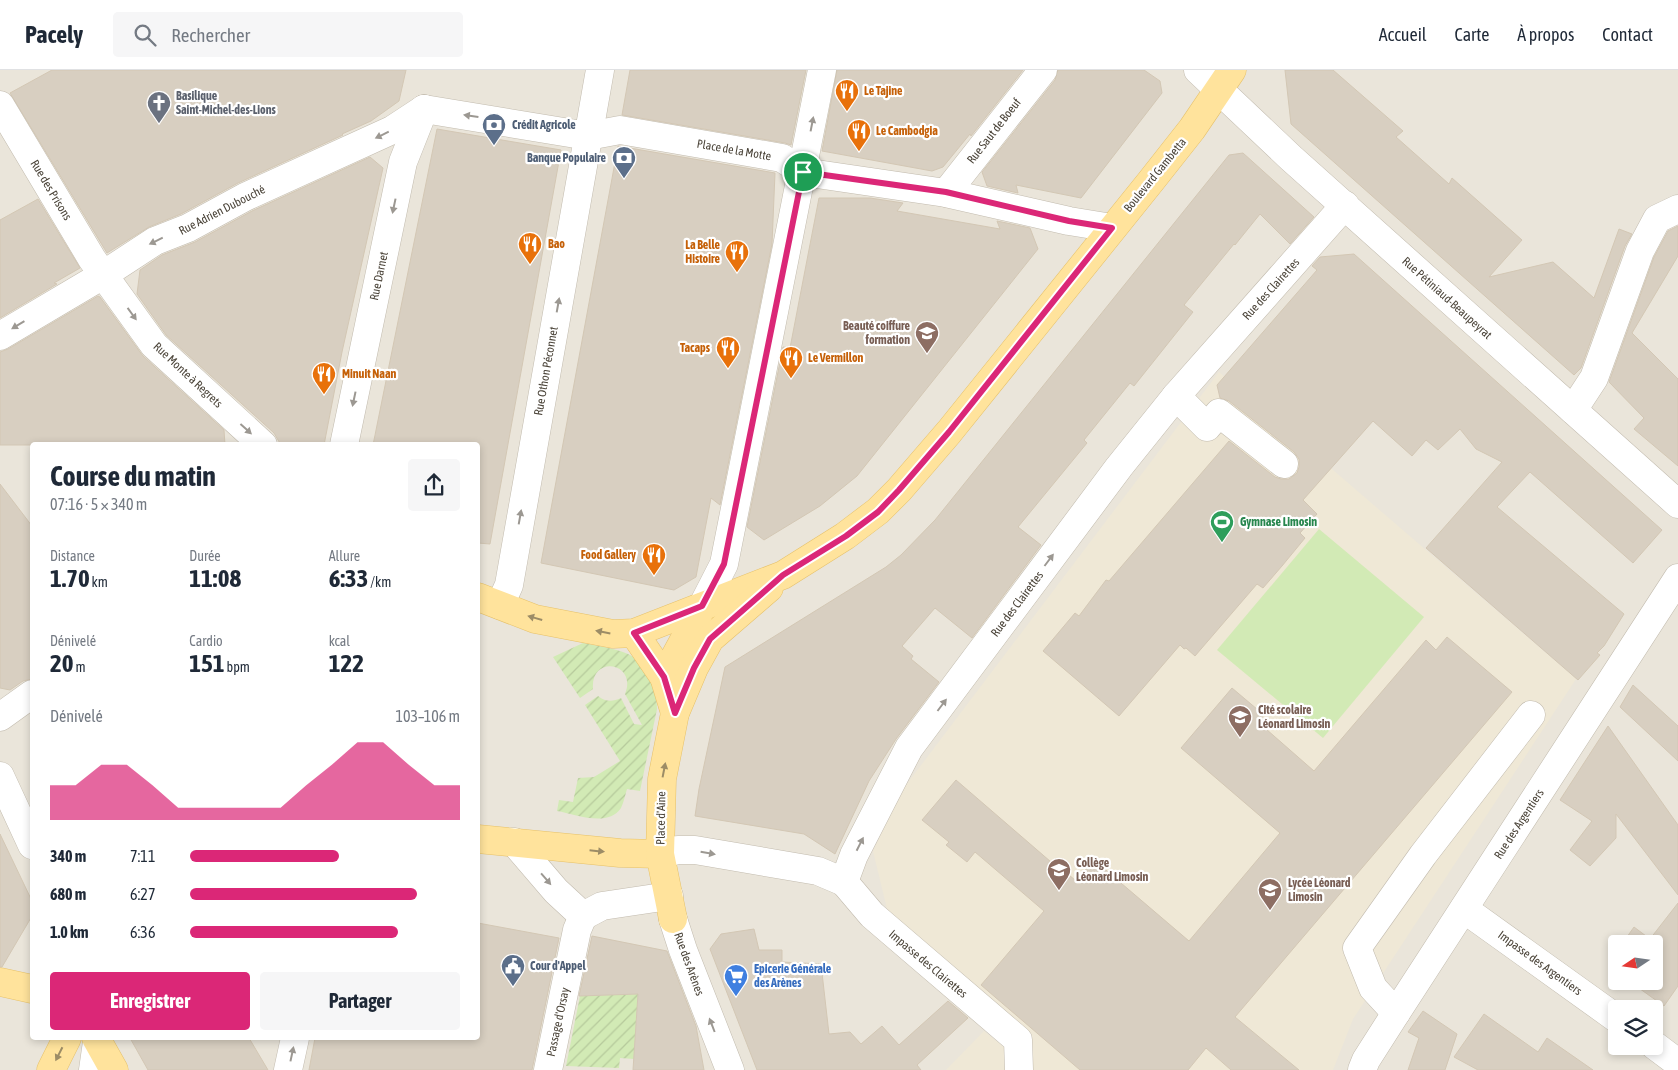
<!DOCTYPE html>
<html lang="fr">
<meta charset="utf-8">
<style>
body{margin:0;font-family:"Asap Condensed",sans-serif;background:#f6f6f7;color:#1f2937;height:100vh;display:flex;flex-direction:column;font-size:19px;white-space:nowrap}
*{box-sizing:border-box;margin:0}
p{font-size:16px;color:#747a83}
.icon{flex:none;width:28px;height:28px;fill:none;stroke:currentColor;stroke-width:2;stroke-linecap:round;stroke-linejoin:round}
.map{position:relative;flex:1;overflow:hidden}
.drawer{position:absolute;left:30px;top:372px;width:450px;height:598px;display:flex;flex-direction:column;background:#fff;border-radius:5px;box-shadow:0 2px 8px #0003}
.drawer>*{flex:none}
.needle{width:32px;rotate:257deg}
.fabs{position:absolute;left:1608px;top:865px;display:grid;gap:10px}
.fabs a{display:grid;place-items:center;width:55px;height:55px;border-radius:5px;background:#fff;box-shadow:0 2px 8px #0003;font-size:25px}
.pin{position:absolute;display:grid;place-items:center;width:42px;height:42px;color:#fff;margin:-21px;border:2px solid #fff;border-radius:50%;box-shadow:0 1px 5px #0007}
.round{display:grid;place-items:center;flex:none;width:52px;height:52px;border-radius:5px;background:#f6f6f7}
.overview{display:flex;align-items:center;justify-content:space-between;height:85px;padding:0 20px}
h1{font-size:28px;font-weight:700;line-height:38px}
.metrics{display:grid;grid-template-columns:repeat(3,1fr);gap:8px;height:85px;padding:5px 20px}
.metrics div{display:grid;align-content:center}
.metrics b{font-size:25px;font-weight:700}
.metrics small{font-size:14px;font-weight:400}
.metrics p{font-size:14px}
.chart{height:140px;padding:10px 20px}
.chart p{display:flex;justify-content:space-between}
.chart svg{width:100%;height:90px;margin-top:5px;fill:#db2777;opacity:.7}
.button{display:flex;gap:10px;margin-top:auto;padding:10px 20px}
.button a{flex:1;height:58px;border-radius:5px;background:#db2777;color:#fff;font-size:20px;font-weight:700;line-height:58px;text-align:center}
.button a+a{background:#f6f6f7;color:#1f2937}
ul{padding:0 20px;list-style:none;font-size:16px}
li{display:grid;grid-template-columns:80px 60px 1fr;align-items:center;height:38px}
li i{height:12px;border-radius:6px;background:#db2777}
header{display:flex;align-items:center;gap:30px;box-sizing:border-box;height:70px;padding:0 25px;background:#fff;border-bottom:1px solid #e0e1e3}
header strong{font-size:24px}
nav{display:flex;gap:28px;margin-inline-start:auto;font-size:18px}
.search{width:350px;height:45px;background:#f6f6f7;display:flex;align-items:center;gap:12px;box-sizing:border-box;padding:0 18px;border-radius:5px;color:#747a83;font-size:19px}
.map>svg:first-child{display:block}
.residential{fill:#eae5da;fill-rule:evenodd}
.education{fill:#efe8d6}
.grass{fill:#d2eab5}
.garden{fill:url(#garden-furrows)}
.building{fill:#d8cfc1;stroke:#d3c7b4}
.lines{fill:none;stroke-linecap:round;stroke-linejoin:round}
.minor-casing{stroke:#c2bbae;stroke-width:29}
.major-casing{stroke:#e6c16a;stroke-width:29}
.minor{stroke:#fff;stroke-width:28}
.major{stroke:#ffe39c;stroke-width:28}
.oneway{fill:#9c9892}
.oneway2{fill:#9c8c66}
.route-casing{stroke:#fff;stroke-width:10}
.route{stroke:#db2777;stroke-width:6}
.labels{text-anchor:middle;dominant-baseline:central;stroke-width:4.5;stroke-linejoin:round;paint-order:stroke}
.food-label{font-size:12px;font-weight:bold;fill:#c56008;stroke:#fff;text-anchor:start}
.worship-label{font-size:12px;font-weight:bold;fill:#5b616d;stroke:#fff;text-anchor:start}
.service-label{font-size:12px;font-weight:bold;fill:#4e5e75;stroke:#fff;text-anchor:start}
.street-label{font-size:12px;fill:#4b4439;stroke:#fff}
.education-label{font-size:12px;font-weight:bold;fill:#785e54;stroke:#fff;text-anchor:start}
.leisure-label{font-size:12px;font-weight:bold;fill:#27864d;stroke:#fff;text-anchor:start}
.shop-label{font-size:12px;font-weight:bold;fill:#366cbe;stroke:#fff;text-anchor:start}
</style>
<header>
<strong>Pacely</strong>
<div class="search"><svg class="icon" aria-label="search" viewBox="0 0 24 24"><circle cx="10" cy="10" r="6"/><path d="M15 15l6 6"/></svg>Rechercher</div>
<nav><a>Accueil</a><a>Carte</a><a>À propos</a><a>Contact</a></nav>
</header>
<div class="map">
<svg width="1678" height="1000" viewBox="0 0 1678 1000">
<defs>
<pattern id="garden-furrows" width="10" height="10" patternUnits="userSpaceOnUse" patternTransform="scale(1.25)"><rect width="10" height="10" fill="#d2eab5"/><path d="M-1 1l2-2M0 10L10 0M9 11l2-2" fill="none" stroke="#b6ca9c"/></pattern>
</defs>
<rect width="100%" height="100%" fill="#f6f3ec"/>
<!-- residential -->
<path class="residential" d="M0 0H1678V1000H0ZM32 375H478V968H32ZM1616 874H1654V911H1616ZM1616 939H1654V976H1616Z"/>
<!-- education -->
<path class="education" d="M1219 302 1576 609 1353 949 1333 1000H946L984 961 1015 986 1033 967 888 843 873 781 897 727Z"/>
<!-- grass -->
<path class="grass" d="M1319 459 1424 547 1323 668 1217 580Z"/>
<!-- garden -->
<g class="garden">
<path d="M583 573C598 576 615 578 628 584 648 593 657 619 657 639L640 721 627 719C625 725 624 732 621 738 608 758 575 744 557 741L559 730 573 732 578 708 594 707 620 691 585 635 598 626C606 632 612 632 621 628L634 654 642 655 625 624C638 592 590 584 593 619L580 628 553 587Z"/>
<path d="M638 924 634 989 620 988 619 998 566 996 580 926Z"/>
</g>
<!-- building -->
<g class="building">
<path d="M52 0H406L399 31 371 51 342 64 343 65 238 113 181 144 149 157 107 183 10 23Z"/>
<path d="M630 0H806L791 75 785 73 622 45Z"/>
<path d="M837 0H1023L971 66 970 64 943 97 932 101 822 81Z"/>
<path d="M1058 0H1144L1160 11 1162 23 1081 128 1016 115 1018 123 987 116 982 102 1055 10Z"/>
<path d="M1285 0H1333L1403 61 1396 67 1449 114 1452 108 1522 170 1489 207 1553 192 1594 228 1619 159 1632 164 1625 176 1581 298 1574 305 1291 54Z"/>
<path d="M437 59 561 80 490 474 478 473V375H373Z"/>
<path d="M618 76 775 103 772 174 720 435 711 428 696 507 674 520 541 493Z"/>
<path d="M1243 83 1314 147 1290 174 1260 144 1235 175 1234 174 1184 235 1193 242 1134 316 1130 313 1084 370 1087 373 1018 457 1041 475 972 568 935 538 902 576 913 586 911 589 939 612 896 669 869 711 835 784 804 764 695 746 699 719 725 597 886 497 901 485 935 450 1229 85Z"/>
<path d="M370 87 383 98 342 282 324 375H281L274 363 166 265 137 224 140 200 162 185 195 172 252 141Z"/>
<path d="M819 128H870L903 133 897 141 1000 159 997 151 1030 158 1038 179 857 406 820 436 764 470 747 457 783 277 790 278Z"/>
<path d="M38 129 80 198 54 213 57 214 0 248V150Z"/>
<path d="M1678 156V186L1632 263 1678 309V396L1634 359 1644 348 1609 312 1654 187 1668 161Z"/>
<path d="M1354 184 1662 460 1633 493 1530 402 1497 437 1624 544 1604 576 1597 583 1600 585 1578 610 1426 478 1502 392 1476 379 1460 359 1438 380 1426 370 1412 386 1373 351 1303 430 1317 444 1300 463 1305 468 1282 496 1263 518 1257 514 1195 586 1186 578 1184 579 1180 575 1119 646 1043 581 1075 543 1079 546 1106 510 1109 511 1229 371 1275 407 1281 409H1289L1297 403 1299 397V389L1294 382 1229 331 1220 328 1217 315 1317 200 1312 196 1320 187Z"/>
<path d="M98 226 100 227 143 286 224 360 225 375H0V282L8 279Z"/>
<path d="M0 414 32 456V609L23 611 10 620 0 618Z"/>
<path d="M1447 567 1512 622 1235 947 1299 1000H1231L1206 978 1188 1000H1080L981 915 1044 841 975 782 967 792 946 775 949 772 922 750 956 710 1058 798 1060 797 1076 811 1094 790 1189 871 1280 763 1181 678 1232 618 1264 645 1258 652 1314 701 1426 570 1436 580Z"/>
<path d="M1633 615 1678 656V691L1620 637Z"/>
<path d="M1608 656 1678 755V825L1616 744V768L1590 796 1570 780 1592 751 1560 730Z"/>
<path d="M0 764 32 831V846L2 897H0Z"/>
<path d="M1678 833V916L1664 936 1629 911H1654V874H1622L1634 857 1650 869Z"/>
<path d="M478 853 559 868 532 1000H309L315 968H478Z"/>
<path d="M754 859 759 880H782V892L821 894 829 964 850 962 861 974 882 956 899 975 948 931 968 948 917 995 921 1000H757L710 879 721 864Z"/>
<path d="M592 866 667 881 696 956 704 1000H633L638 924 579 926Z"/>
<path d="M1423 941 1457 964 1445 1000H1408L1419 968 1408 962Z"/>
<path d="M1484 944 1538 982 1547 968 1593 1000H1478L1454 987Z"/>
<path d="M130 968H249L268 1000H148Z"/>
</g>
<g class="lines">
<!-- minor casing -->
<g class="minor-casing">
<g id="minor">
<path d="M1198 0 1291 88 1678 434"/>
<path d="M0 35 92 189 154 275 263 375"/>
<path d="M424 39 588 66 620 60 782 88 803 102 946 123 1069 151 1112 158"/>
<path d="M946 123 1043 0"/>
<path d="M0 266 103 205 155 171 188 158 245 127 392 60 424 39"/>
<path d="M1176 326 1207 357 1219 343 1284 394"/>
<path d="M1573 340 1594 308 1640 181 1657 149 1678 139"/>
<path d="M344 375 403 92 424 39"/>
<path d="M500 535 509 515 600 0"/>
<path d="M702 537 724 494 822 0"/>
<path d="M0 647 32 624"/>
<path d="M0 706 32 775"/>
<path d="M514 772 556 821 583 846 602 836 669 826"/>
<path d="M660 784 678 780H695L818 801 844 812 854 785 909 678 1119 397 1176 326 1345 135"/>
<path d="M844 812 872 845 1018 970 1019 1000"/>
<path d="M1464 839 1616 948"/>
<path d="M673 849 683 880 730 1000"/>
<path d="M1396 943 1373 918 1357 878 1423 785 1531 645"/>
<path d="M1654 975 1678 993"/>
<path d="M93 1000 97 972"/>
<path d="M288 1000 295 968"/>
<path d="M548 1000 577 860 583 846"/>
<path d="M1362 1000 1366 990 1396 943 1678 508"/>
</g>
</g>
<!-- major casing -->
<g class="major-casing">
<g id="major">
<path d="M478 527 535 549 613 564 634 563 783 505 845 466 878 441 899 420 949 362 1151 111 1192 59 1232 0"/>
<path d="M634 563 664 607 675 643"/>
<path d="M664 607 702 537"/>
<path d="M478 769 620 783 660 784"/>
<path d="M673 849 660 784 662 709 675 643 694 598 710 569 769 518"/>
<path d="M0 912 32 919"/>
<path d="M96 968 114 1000"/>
<path d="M51 1000 67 968"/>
</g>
</g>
<!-- minor -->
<use href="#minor" class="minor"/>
<!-- major -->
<use href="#major" class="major"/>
</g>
<!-- one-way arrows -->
<defs><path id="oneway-solid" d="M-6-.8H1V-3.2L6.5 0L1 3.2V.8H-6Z" transform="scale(1.25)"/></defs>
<g class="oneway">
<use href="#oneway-solid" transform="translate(471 46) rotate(-172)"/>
<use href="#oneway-solid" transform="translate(812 54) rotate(-79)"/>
<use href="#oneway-solid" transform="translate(382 65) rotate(154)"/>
<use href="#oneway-solid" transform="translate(394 136) rotate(102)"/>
<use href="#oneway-solid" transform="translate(156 171) rotate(154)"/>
<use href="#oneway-solid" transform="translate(558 235) rotate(-80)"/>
<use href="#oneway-solid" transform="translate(132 244) rotate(54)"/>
<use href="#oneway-solid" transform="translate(18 255) rotate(149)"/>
<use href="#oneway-solid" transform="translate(354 329) rotate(102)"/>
<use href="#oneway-solid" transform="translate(246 359) rotate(42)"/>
<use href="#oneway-solid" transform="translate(520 447) rotate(-80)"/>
<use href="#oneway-solid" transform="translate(1049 490) rotate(-53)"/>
<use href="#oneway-solid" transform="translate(942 635) rotate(-53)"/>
<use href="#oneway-solid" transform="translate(860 774) rotate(-63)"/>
<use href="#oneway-solid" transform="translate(708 783) rotate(10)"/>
<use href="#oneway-solid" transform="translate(546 809) rotate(49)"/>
<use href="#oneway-solid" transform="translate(712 955) rotate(-111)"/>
<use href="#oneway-solid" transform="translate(292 984) rotate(-78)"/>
</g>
<g class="oneway2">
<use href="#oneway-solid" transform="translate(535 548) rotate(-164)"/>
<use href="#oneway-solid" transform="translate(603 562) rotate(-169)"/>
<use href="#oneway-solid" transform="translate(664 700) rotate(-79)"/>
<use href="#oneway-solid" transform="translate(597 781) rotate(6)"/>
<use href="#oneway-solid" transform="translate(59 984) rotate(117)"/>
</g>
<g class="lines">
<!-- route casing -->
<g class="route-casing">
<path id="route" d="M803 102 946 122 1069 151 1112 158 949 362 899 420 878 442 846 466 783 505 710 569 694 598 675 643 664 607 634 563 702 536 724 494Z"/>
</g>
<!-- route -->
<use href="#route" class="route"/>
</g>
<!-- icons -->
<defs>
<g id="restaurant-pin" transform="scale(1.25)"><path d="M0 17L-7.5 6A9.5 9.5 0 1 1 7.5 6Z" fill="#e8710a" stroke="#fff"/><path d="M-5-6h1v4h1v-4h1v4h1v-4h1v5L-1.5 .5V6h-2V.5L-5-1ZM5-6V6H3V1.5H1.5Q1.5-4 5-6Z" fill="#fff"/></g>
<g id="church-pin" transform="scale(1.25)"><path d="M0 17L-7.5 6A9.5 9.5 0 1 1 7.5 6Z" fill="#6b7280" stroke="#fff"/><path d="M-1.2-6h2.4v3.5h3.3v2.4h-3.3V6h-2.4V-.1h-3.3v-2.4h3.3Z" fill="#fff"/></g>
<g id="bank-pin" transform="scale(1.25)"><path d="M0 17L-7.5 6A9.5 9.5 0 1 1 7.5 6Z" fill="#5c6f8a" stroke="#fff"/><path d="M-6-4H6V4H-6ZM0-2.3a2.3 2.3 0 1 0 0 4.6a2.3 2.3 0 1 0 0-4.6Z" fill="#fff"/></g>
<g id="university-pin" transform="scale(1.25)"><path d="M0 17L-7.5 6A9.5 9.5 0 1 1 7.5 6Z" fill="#8d6e63" stroke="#fff"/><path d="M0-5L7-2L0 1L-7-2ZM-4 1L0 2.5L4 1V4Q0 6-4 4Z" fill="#fff"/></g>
<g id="stadium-pin" transform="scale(1.25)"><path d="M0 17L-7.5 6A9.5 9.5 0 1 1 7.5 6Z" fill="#2e9e5b" stroke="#fff"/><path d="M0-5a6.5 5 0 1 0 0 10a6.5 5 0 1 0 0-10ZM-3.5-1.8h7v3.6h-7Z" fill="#fff"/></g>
<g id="school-pin" transform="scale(1.25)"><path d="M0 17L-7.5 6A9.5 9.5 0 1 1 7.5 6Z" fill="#8d6e63" stroke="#fff"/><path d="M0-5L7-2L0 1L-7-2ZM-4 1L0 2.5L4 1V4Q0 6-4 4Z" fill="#fff"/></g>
<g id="civic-pin" transform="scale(1.25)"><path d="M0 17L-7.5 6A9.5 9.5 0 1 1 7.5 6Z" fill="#5c6f8a" stroke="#fff"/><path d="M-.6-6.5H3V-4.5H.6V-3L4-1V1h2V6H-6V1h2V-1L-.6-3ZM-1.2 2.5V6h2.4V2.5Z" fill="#fff"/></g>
<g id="supermarket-pin" transform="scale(1.25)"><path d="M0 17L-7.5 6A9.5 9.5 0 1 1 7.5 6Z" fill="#3f7fe0" stroke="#fff"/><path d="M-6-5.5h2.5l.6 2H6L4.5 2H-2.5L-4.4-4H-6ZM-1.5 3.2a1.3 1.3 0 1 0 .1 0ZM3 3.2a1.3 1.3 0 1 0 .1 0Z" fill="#fff"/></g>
</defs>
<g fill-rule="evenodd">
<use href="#restaurant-pin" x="847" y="21"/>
<use href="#church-pin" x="159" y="33"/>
<use href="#bank-pin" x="494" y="55"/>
<use href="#restaurant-pin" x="859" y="61"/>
<use href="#bank-pin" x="624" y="88"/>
<use href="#restaurant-pin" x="530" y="174"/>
<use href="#restaurant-pin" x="737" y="182"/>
<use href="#university-pin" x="927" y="263"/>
<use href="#restaurant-pin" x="728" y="278"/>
<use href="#restaurant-pin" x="791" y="288"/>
<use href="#restaurant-pin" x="324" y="304"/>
<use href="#stadium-pin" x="1222" y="452"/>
<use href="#restaurant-pin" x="654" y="485"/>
<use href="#school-pin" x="1240" y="647"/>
<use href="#school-pin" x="1059" y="800"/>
<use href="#school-pin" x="1270" y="820"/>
<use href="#civic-pin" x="513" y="896"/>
<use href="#supermarket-pin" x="736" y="906"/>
</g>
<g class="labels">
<!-- food labels -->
<g class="food-label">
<text x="864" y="21">Le Tajine</text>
<text x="876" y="61">Le Cambodgia</text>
<text x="548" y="174">Bao</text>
<text x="720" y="175" text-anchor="end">La Belle<tspan x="720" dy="14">Histoire</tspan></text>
<text x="710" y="278" text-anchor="end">Tacaps</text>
<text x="808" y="288">Le Vermillon</text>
<text x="342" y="304">Minuit Naan</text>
<text x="636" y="485" text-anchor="end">Food Gallery</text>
</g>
<!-- worship labels -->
<g class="worship-label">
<text x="176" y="26">Basilique<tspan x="176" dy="14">Saint-Michel-des-Lions</tspan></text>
</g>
<!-- service labels -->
<g class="service-label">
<text x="512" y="55">Crédit Agricole</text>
<text x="606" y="88" text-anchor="end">Banque Populaire</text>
<text x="530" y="896">Cour d'Appel</text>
</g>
<!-- street labels -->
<g class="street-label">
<text transform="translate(994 61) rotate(-52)">Rue Saut de Boeuf</text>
<text transform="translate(734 80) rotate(10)">Place de la Motte</text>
<text transform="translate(1155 105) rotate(-51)">Boulevard Gambetta</text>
<text transform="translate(51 120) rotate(59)">Rue des Prisons</text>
<text transform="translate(222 140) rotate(-27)">Rue Adrien Dubouché</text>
<text transform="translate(379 206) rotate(-78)">Rue Darnet</text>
<text transform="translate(1271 219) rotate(-48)">Rue des Clairettes</text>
<text transform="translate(1447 228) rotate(42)">Rue Pétiniaud-Beaupeyrat</text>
<text transform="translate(546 301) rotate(-80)">Rue Othon Péconnet</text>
<text transform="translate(188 305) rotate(43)">Rue Monte à Regrets</text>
<text transform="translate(1017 534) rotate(-53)">Rue des Clairettes</text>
<text transform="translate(661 748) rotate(-89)">Place d'Aine</text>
<text transform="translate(1519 754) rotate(-57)">Rue des Argentiers</text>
<text transform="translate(1540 893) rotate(36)">Impasse des Argentiers</text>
<text transform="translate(689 894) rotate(70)">Rue des Arènes</text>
<text transform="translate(928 894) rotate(40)">Impasse des Clairettes</text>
<text transform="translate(558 952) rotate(-78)">Passage d'Orsay</text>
</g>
<!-- education labels -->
<g class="education-label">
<text x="910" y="256" text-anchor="end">Beauté coiffure<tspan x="910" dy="14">formation</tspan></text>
<text x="1258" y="640">Cité scolaire<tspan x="1258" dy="14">Léonard Limosin</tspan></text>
<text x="1076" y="793">Collège<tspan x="1076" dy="14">Léonard Limosin</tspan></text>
<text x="1288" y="813">Lycée Léonard<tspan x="1288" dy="14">Limosin</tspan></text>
</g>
<!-- leisure labels -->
<g class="leisure-label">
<text x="1240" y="452">Gymnase Limosin</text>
</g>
<!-- shop labels -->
<g class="shop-label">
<text x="754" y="899">Epicerie Générale<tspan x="754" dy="14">des Arènes</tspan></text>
</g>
</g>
</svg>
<div class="fabs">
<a><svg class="needle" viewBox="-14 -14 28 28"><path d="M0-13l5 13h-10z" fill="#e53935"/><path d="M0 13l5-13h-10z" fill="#747a83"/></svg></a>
<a><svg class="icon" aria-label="layers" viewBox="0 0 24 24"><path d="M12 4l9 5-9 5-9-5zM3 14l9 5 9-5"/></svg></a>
</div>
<div class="pin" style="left:803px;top:102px;background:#1e9e55"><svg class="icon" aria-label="arrive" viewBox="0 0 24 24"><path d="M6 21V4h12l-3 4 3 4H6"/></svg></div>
<section class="drawer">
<div class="overview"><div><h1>Course du matin</h1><p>07:16 · 5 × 340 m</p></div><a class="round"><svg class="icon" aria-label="share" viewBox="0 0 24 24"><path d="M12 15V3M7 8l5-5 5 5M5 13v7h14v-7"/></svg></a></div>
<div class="metrics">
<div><p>Distance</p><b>1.70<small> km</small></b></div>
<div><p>Durée</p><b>11:08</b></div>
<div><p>Allure</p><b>6:33<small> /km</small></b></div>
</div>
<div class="metrics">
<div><p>Dénivelé</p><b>20<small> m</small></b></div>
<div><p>Cardio</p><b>151<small> bpm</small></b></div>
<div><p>kcal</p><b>122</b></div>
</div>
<div class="chart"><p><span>Dénivelé</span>103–106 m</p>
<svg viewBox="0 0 160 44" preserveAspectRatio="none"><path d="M0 44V27L10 27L20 17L30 17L40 27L50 38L60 38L70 38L80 38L90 38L100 27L110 17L120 6L130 6L140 17L150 27L160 27V44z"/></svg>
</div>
<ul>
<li><b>340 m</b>7:11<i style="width:55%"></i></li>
<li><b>680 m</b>6:27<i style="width:84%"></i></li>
<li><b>1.0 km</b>6:36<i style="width:77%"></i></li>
</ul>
<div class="button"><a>Enregistrer</a><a>Partager</a></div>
</section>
</div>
